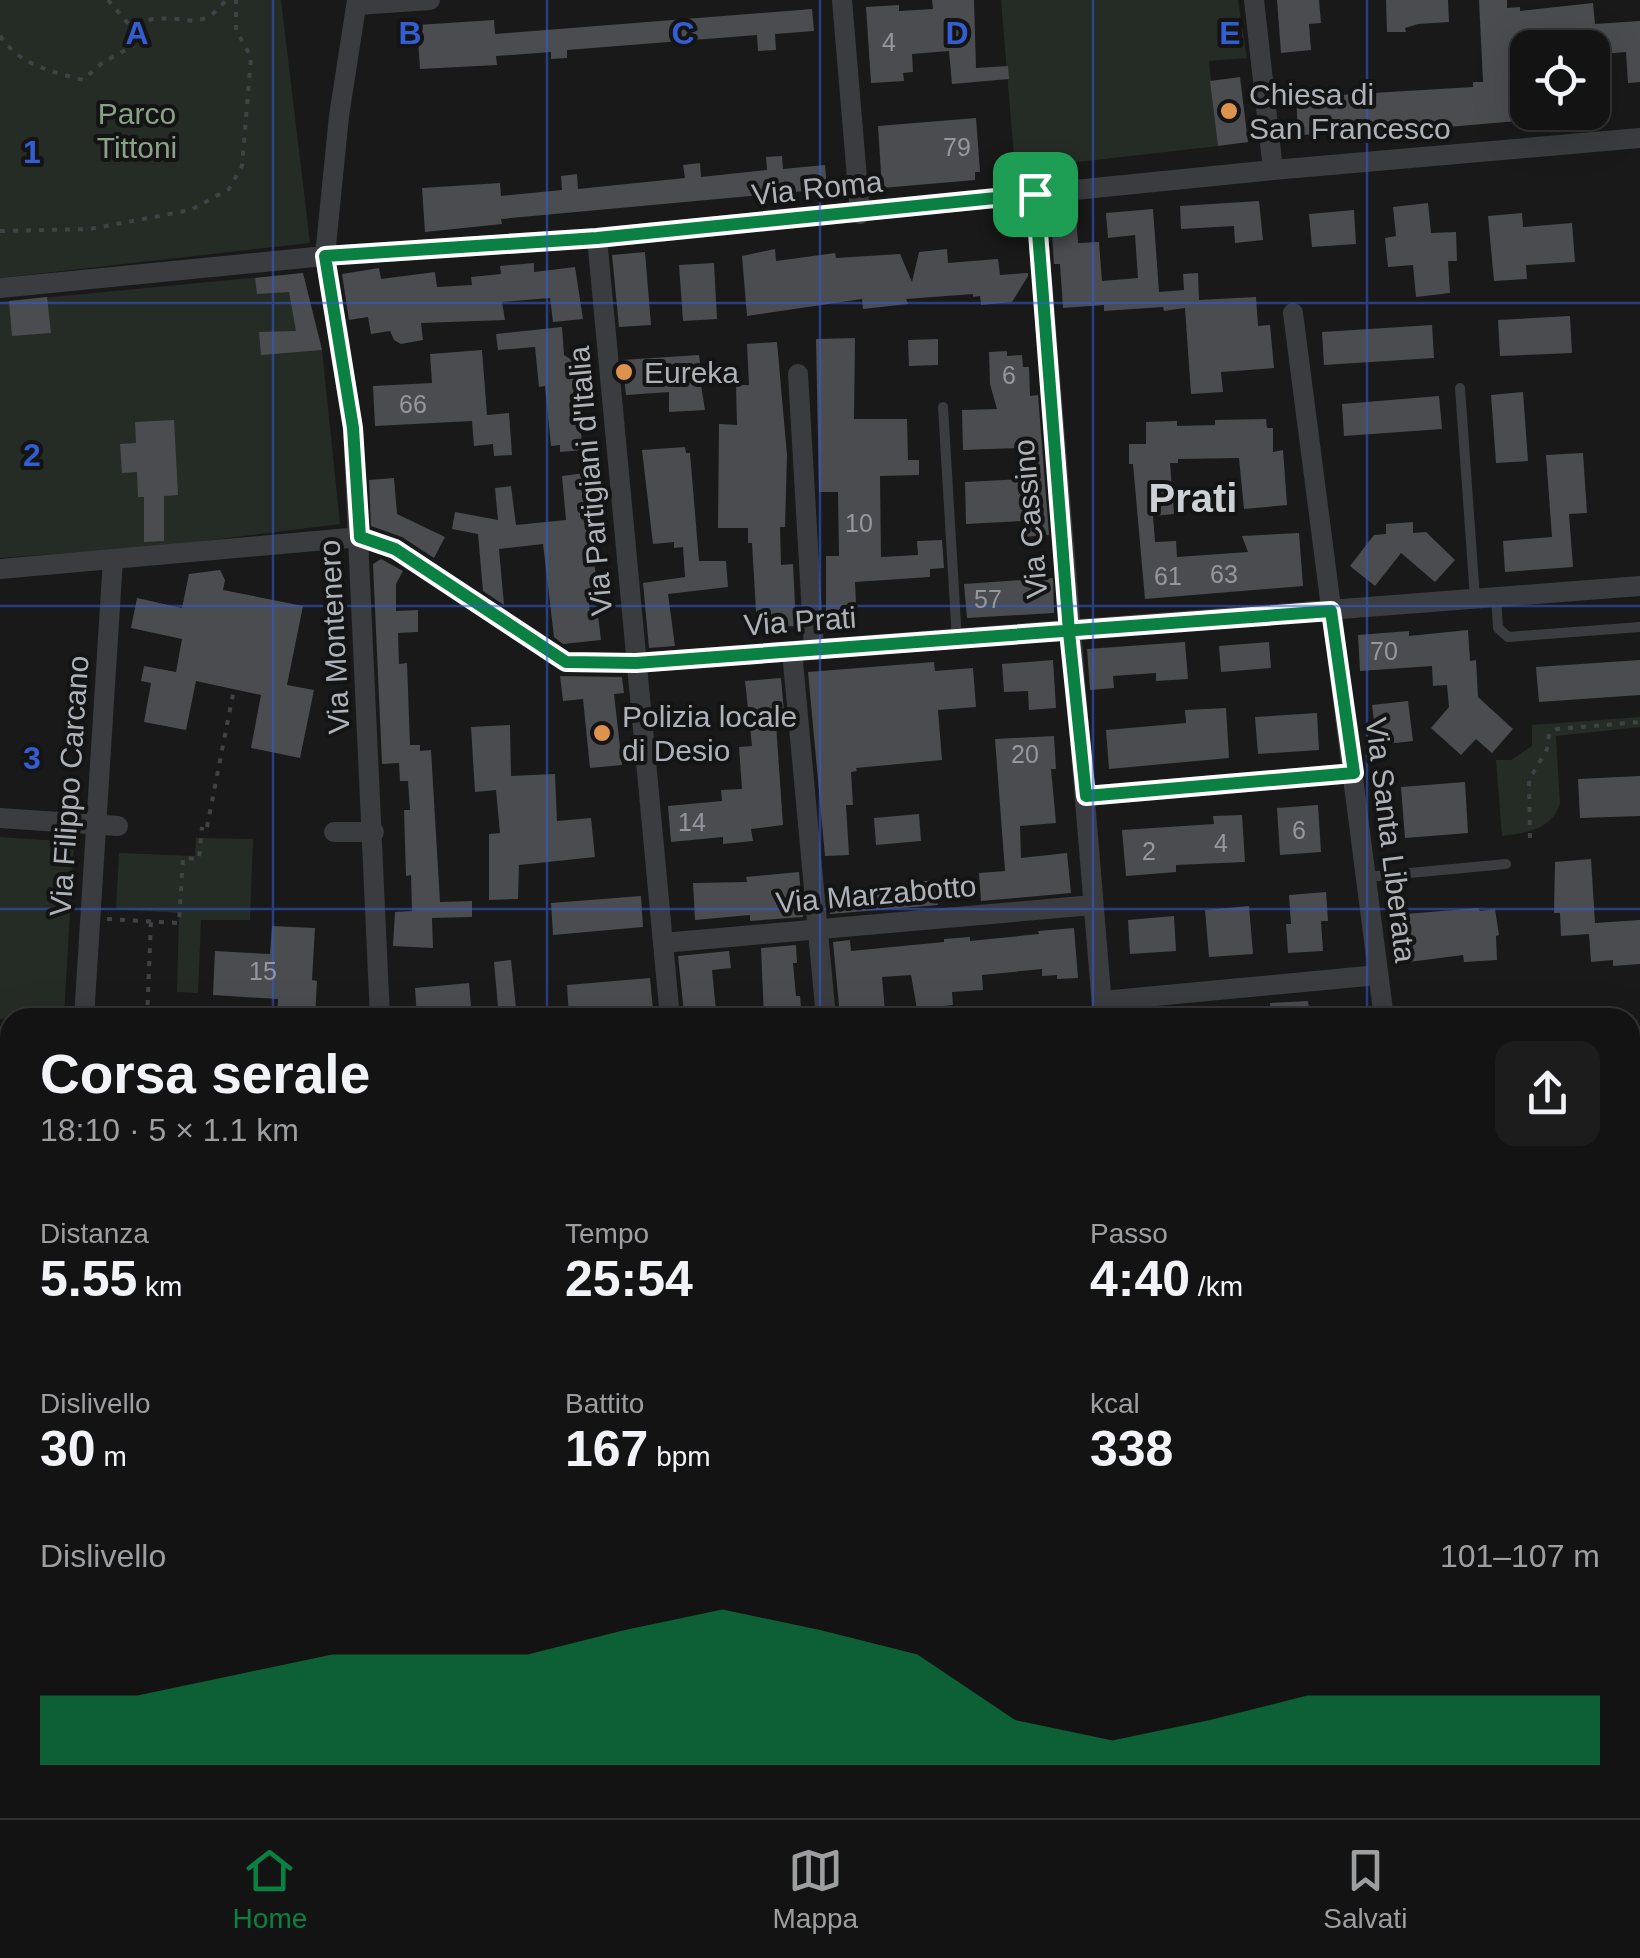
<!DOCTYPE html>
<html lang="it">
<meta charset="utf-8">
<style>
body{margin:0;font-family:Helvetica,sans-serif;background:#1c1c1d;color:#f1f3f6;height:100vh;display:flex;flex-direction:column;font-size:38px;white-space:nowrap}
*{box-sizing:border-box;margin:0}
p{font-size:32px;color:#9d9ea0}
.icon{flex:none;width:55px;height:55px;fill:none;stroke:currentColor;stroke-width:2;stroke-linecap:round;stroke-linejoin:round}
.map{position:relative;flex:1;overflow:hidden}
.panel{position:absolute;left:0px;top:1008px;width:1640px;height:812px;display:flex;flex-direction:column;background:#131314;border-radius:30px 30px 0 0;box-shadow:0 10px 40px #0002,0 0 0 2px #323234}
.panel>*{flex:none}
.controls{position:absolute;left:1510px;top:30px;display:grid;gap:20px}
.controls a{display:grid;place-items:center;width:100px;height:100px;border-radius:20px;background:#131314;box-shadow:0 10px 40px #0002,0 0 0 2px #323234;font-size:50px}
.pin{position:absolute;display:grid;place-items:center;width:85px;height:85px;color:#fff;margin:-42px;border-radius:20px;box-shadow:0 5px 15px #0006}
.round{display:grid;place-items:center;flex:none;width:105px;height:105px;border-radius:20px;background:#1c1c1d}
.summary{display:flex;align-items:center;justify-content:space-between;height:170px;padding:0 40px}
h1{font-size:55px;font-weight:600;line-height:75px}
.stats{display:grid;grid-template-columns:repeat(3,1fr);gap:15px;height:170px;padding:10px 40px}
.stats div{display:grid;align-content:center}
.stats b{font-size:50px;font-weight:600}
.stats small{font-size:28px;font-weight:400}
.stats p{font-size:28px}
.chart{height:280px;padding:20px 40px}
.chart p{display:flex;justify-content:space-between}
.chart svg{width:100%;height:180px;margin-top:10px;fill:#0b8043;opacity:.7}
.dock{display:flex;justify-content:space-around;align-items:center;height:140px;border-top:2px solid #323234;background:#131314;font-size:28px;color:#9d9ea0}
.dock a{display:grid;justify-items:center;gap:5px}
.dock .active{color:#0b8043}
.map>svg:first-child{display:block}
.green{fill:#252c25}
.building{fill:#4b4c4f}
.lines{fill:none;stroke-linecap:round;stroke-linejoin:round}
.path{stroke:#404346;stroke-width:4;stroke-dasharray:5 8;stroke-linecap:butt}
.lane{stroke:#3a3c3f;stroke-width:10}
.street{stroke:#3a3c3f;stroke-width:20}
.route-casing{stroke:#fff;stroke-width:20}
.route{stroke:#0b8043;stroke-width:12}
.grid{fill:none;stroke:#335dd3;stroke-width:2.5;stroke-opacity:0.55}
.poi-dot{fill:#dd934e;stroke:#141415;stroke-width:4}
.labels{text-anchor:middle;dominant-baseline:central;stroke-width:8;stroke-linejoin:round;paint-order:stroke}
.number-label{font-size:25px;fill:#94989e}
.poi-label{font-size:30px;fill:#adb2b9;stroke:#141415;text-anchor:start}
.park-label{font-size:30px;fill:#89a186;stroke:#141415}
.street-label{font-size:30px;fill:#adb2b9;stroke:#141415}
.district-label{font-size:40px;font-weight:bold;fill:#cdd1d5;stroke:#141415}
.grid-label{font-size:32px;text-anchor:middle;font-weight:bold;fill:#335dd3;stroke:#141415;stroke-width:8;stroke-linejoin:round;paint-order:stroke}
</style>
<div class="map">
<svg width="1640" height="1818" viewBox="0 0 1640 1818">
<rect width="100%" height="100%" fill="#19191a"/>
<!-- green -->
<g class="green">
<path d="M0 0H281L310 243 0 278Z"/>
<path d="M1001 0H1238L1247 58 1209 61 1218 146 1015 169Z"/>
<path d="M303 273 322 350 340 524 164 546 0 558V302Z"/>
<path d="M1640 717V727L1556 736 1560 804C1551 830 1526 833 1502 836L1496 760H1511L1532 746V725Z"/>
<path d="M0 837 74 842 64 1017 0 1019Z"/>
<path d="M196 838 253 839 250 920H201L198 993 177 992 179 913 116 909 119 853 195 856Z"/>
<path d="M0 1051 10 1052V1209L0 1208Z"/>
<path d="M0 1230 10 1232V1317L0 1315Z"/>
<path d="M1630 1657H1640V1818H1478V1810H1630Z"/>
<path d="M1354 1810H1447L1448 1818H1354Z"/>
</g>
<!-- building -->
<g class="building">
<path d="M932 0H974L976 68 1008 66 1009 79 952 84 949 51 912 54 913 72 903 73 904 81 871 83 866 7 899 5V11L933 9Z"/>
<path d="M1277 0H1319L1321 23 1309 24 1311 50 1281 53Z"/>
<path d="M1386 0H1448L1449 22 1418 24 1405 28 1406 32H1387Z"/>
<path d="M1479 0H1507V8L1520 7V11L1593 3 1595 24 1640 21V82L1628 83 1626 52 1592 55V48H1528V120L1344 136V133L1298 135 1296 93 1322 96 1473 87V82H1483Z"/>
<path d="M812 9 814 31 775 34 776 50 758 51 757 35 567 50V58L551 59V52L496 56 497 65 420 69 417 25 494 20 495 34Z"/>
<path d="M1240 77 1248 142 1218 146 1210 81Z"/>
<path d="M976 118 980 172H975V180L882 188 878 126Z"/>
<path d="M782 156 783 169 825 165 827 189 501 219 502 224 425 232 422 188 500 183 501 196 562 190 561 176 577 174 578 189 685 178 683 165 700 163 701 177 767 170 766 157Z"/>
<path d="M1259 201 1263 240 1235 243 1234 226 1181 229 1180 206Z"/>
<path d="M1428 203 1431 233 1456 232 1457 261H1448L1450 293 1416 297 1413 265 1388 267 1385 238 1396 236 1393 207Z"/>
<path d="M1153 209 1159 292 1184 290 1183 274 1198 273 1199 300 1256 297 1258 326 1270 325 1274 368 1221 372 1223 392 1191 394 1185 308 1164 311 1163 307 1104 311V305L1063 308 1060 264H1054L1051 218 1076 216 1078 243 1099 242 1102 281 1138 278 1135 235 1108 238 1106 213Z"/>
<path d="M1354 210 1356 244 1312 247 1309 214Z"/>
<path d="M1522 213 1523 227 1572 223 1575 262 1526 265 1527 279 1494 281 1488 216Z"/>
<path d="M775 249 776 261 835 253 836 258 900 254 912 282 919 252 947 249 948 263 998 259 1000 275 1028 273V276L1012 302 981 305 980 296 973 297V294L906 299 908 304 863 309 862 299 747 316 742 256Z"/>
<path d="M645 252 651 325 619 327 612 255Z"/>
<path d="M534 263V272L575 267 583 319 553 322 550 298 502 302 505 320 421 323 423 340 401 344 394 340 390 331 371 334 368 317 349 320 342 274 379 268 381 279 435 272 437 287 472 285 471 277 501 274 500 266Z"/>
<path d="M714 263 717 319 683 321 679 265Z"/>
<path d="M303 273 322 350 261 355 259 332 296 331 289 292 257 294 255 278Z"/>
<path d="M47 297 51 333 12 336 9 301Z"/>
<path d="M1570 316 1572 353 1500 356 1498 320Z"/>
<path d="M1432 325 1434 358 1324 365 1322 332Z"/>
<path d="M562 327 564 355 572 360 583 450 560 452V445L551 446 545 386 539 387 535 347 498 350 496 334Z"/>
<path d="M855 338 854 419H907L908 460H919V475L880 476 881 557 918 555 917 541 942 540 944 568 930 569V577L855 582 857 625 826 627V556H839L838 492H819L816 339Z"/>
<path d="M938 339V365L909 366 908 340Z"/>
<path d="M777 342 787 455 785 527H780L781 565 793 564 796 626 757 628 752 543H748V528H718L719 424 737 425 736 385H749L747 344Z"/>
<path d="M482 350 487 415 509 413 512 455 494 456 493 444 474 446 472 421 375 426 373 386 432 383 430 354Z"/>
<path d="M1007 351V356L1022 355 1023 367H1029L1030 396 1038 395 1049 535 1023 537 1022 521 966 524 965 482 1023 479 1020 448 963 450 962 410 997 409 990 384 989 352Z"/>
<path d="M699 355 701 370H704L705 383 701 385 705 410 669 412V392L626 395 622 360Z"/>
<path d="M1523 392 1528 461 1496 463 1491 395Z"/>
<path d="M1439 396 1442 429 1344 436 1342 404Z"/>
<path d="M1266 419 1267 428H1273V452L1283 450 1287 505 1244 509 1239 458 1178 459V463H1170L1174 514 1153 516 1155 542 1176 541 1177 557 1248 552 1242 536 1299 533 1303 586 1145 599 1133 464H1129V444H1146V422L1177 421V426L1215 425V420Z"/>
<path d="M174 420 178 495 164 496V541L144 542V497H138L137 472 122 473 120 444 136 443 135 422Z"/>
<path d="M685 447 686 453H690L699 561H726L728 587 668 594 675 646 649 648 643 583 685 577 683 547 674 548V542L653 544 642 450Z"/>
<path d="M1583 453 1587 513 1569 514 1573 567 1505 572 1503 541 1552 537 1546 455Z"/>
<path d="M601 471 603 494 587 496 597 587 588 588 590 616 598 615 601 640 563 644 554 637 543 544 499 549 504 605 483 591 478 534 452 529 455 512 498 520 495 488 511 486 516 525 566 520 562 476Z"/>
<path d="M394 478 397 514 445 537 434 558 402 537 371 526 369 480Z"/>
<path d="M1413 522V533L1426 532 1455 560 1435 582 1401 553 1375 586 1350 566 1374 535 1386 534V524Z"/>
<path d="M381 559 403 571 396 584V611L418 610V632L398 633 399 664 407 663 410 745H420V751L431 750 440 902 472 901V917L432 918 433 948 393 946 395 912 412 911 411 875 406 876 404 810H410L408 781H400L399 763 382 764 373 564Z"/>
<path d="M220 570 225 580 223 590 303 606 287 685 314 690 300 758 251 748 261 695 196 681 186 730 144 722 151 683 141 681 144 666 176 672 182 639 131 628 137 598 182 608 189 574Z"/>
<path d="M1053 578 1054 613 967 618 964 584Z"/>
<path d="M1468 630 1470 661 1476 660 1478 697 1513 729 1492 753 1476 739 1461 755 1431 728 1449 707 1447 685 1433 686 1432 666 1360 671 1358 635 1409 631V636Z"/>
<path d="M1185 642 1188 679 1156 681V673L1113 676 1114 688 1090 690 1087 649Z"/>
<path d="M1269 642 1271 668 1221 672 1219 646Z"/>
<path d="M1053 660 1056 708 1029 710 1028 691 1004 692 1002 664Z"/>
<path d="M1640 660V695L1539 702 1536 667Z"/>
<path d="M934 662 935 671 973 668 976 707 938 710 942 760 856 768 857 771 851 772 853 805H846L849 855 825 856 808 672Z"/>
<path d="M560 676 622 677 624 693 614 694 622 765 590 768 583 699 563 701Z"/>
<path d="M781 678 785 724H776L783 825 751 829 753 841 723 844V837L671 842 668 806 722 801 721 790 742 789 739 747 752 746 745 681Z"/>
<path d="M1408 701 1413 741 1377 745 1372 705Z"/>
<path d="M1226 708 1229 758 1109 769 1106 730 1186 723 1185 710Z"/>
<path d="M1317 713 1319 750 1258 754 1255 717Z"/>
<path d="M510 725 511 776 555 774 557 821 591 818 595 857 519 865 518 899 489 900V834L500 833 496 790 475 792 471 727Z"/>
<path d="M1054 736 1056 769H1051L1056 823 1020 826 1021 858 1067 853 1071 893 981 901 979 873 1005 871 995 739Z"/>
<path d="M1640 776V816L1580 818 1578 779Z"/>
<path d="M1465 782 1468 833 1405 838 1401 787Z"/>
<path d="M1318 805 1321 852 1280 855 1277 808Z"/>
<path d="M919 814 921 841 876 845 874 818Z"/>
<path d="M1242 815 1245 862 1176 865V872L1126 876 1122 830 1214 824 1213 816Z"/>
<path d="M1591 859 1595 923 1640 920V964L1613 966V960L1591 962 1589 934 1561 936 1560 913H1554L1555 862Z"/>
<path d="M799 872 803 917 750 921V915L695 920 693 883 747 882 746 877Z"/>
<path d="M935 880 938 905 830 914 829 900 869 894 868 887Z"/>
<path d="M1326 892 1328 921H1321L1323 951 1288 953 1286 924H1291L1289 895Z"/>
<path d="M641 896 643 927 553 935 551 903Z"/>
<path d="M1249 906 1253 954 1209 957 1205 910Z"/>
<path d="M1478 908 1480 911 1495 909 1499 935 1496 936 1497 960 1464 962 1463 955 1409 962 1406 914Z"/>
<path d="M1174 916 1176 951 1130 954 1128 920Z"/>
<path d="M272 926 315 928 312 980 317 981 315 1018H277L278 999 213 995 215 951 270 954Z"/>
<path d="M1074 928 1078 978 1057 979V975L1042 976V969L982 975 983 990 952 992 953 1005 917 1009 911 975 882 977 885 1011 843 1015V1006H839L833 942 850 940 851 951 944 942V939L970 937V941L1039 934 1038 931Z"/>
<path d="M796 945 797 963H793L796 996H800L802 1017 764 1018 761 948Z"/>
<path d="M729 951 731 968 712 970 716 1010 684 1013 678 956Z"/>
<path d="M511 960 517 1018H499L494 962Z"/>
<path d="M650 978 653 1010 569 1017 567 985Z"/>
<path d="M469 983 472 1018H417L415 988Z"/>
<path d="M1308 1001 1310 1018H1271L1270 1003Z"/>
</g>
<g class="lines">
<!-- path -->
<g class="path">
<path d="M108 0 131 27"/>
<path d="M0 36C20 65 50 71 83 80L102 63 133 46 131 27C138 24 147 20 154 19 188 15 200 33 226 0"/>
<path d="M0 231 90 229 191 210 229 189 242 166 251 57 236 30V0"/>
<path d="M207 827 234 689"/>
<path d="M1530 838 1529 780 1547 749 1549 733 1557 729 1640 722"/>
<path d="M107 919 179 923 183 858 199 859 202 827"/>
<path d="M147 1018 151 921"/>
<path d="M0 1225 10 1226"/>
</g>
<!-- lane -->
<g class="lane">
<path d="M1460 388 1475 598"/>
<path d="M943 407 957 640"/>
<path d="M1496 597 1498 628 1508 637 1640 627"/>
<path d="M1367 877 1506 864"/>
<path d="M1630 1642 1640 1641"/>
</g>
<!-- street -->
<g class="street">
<path d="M357 0 339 116 325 256 353 428 380 1018"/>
<path d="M842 0 860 214"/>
<path d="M1254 0 1273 170"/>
<path d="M357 5 430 0"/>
<path d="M1035 195 1103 1018"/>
<path d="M597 238 670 1018"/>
<path d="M0 288 325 256 597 238 1273 170 1640 138"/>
<path d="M1293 313 1384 1018"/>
<path d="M798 374 814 649"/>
<path d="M0 569 360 537 395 549 566 662 637 663 1640 586"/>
<path d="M792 651 826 1018"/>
<path d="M1086 796 1354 773"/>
<path d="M0 818 118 826"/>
<path d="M334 832H374"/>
<path d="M663 943 1093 905"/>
<path d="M1102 1001 1378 975"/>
<path d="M84 1018 113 559"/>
<path d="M0 1038H10"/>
<path d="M1630 1178 1640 1176"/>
<path d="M0 1337 10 1336"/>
<path d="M0 1507 10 1458"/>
<path d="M1630 1562 1640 1561"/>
<path d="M0 1603 10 1605"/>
<path d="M435 1810 436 1818"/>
<path d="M730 1810V1818"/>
<path d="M900 1810 901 1818"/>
<path d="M1177 1810 1178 1818"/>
<path d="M1460 1810V1818"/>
</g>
</g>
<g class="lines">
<!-- route casing -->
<g class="route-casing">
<path id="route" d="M1035 194 597 238 325 256 353 428 360 537 395 549 566 662 636 663 1331 611 1354 773 1086 796 1069 632 1035 194"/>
</g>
<!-- route -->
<use href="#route" class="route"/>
</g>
<!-- grid -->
<path class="grid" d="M273 0V1018M547 0V1018M820 0V1018M1093 0V1018M1367 0V1018M0 303H1640M0 606H1640M0 909H1640M0 1212H10M1630 1212H1640M0 1515H10M1630 1515H1640M273 1810V1818M547 1810V1818M820 1810V1818M1093 1810V1818M1367 1810V1818"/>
<!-- markers -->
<g class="poi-dot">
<circle cx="1229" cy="111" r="10"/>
<circle cx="624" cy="372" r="10"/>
<circle cx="602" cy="733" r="10"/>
</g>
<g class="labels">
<!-- number labels -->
<g class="number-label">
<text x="889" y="42">4</text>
<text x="957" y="147">79</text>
<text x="1009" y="375">6</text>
<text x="413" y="404">66</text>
<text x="859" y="523">10</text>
<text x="1224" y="574">63</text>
<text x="1168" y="576">61</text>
<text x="988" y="599">57</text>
<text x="1384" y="651">70</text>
<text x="1025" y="754">20</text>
<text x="692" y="822">14</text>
<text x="1299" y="830">6</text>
<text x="1221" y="843">4</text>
<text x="1149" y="851">2</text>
<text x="263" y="971">15</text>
</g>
<!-- poi labels -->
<g class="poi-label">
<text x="1249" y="94">Chiesa di<tspan x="1249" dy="34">San Francesco</tspan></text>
<text x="644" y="372">Eureka</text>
<text x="622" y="716">Polizia locale<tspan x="622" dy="34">di Desio</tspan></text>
</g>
<!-- park labels -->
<g class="park-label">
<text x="137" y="113">Parco<tspan x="137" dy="34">Tittoni</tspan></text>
</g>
<!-- street labels -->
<g class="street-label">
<text transform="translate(817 188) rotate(-6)">Via Roma</text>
<text transform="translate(590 481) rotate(-95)">Via Partigiani d'Italia</text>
<text transform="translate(1030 519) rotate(-95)">Via Cassino</text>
<text transform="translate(800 621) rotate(-4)">Via Prati</text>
<text transform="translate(334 637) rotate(-93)">Via Montenero</text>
<text transform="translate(69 786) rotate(-86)">Via Filippo Carcano</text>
<text transform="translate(1391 840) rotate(83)">Via Santa Liberata</text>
<text transform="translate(876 894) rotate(-5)">Via Marzabotto</text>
</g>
<!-- district labels -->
<g class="district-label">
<text x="1193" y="498">Prati</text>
</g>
</g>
<g class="grid-label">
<text x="137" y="44">A</text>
<text x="410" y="44">B</text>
<text x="683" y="44">C</text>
<text x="957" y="44">D</text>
<text x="1230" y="44">E</text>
<text x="32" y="163">1</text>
<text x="32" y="466">2</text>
<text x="32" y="769">3</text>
</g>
</svg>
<div class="controls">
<a><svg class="icon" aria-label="locate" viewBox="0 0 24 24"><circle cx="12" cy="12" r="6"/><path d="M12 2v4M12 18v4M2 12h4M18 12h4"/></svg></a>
</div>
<div class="pin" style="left:1035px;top:194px;background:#1e9e55"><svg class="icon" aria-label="arrive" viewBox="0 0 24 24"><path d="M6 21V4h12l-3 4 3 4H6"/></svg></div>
<section class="panel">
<div class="summary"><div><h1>Corsa serale</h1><p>18:10 · 5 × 1.1 km</p></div><a class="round"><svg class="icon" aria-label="share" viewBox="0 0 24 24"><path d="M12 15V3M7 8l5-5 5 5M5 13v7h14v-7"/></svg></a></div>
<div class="stats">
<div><p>Distanza</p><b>5.55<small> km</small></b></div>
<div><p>Tempo</p><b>25:54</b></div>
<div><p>Passo</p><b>4:40<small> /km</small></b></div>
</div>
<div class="stats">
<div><p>Dislivello</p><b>30<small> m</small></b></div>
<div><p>Battito</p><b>167<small> bpm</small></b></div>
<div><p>kcal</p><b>338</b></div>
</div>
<div class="chart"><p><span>Dislivello</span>101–107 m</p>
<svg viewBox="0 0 160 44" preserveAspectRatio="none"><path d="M0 44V27L10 27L20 22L30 17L40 17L50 17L60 11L70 6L80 11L90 17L100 33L110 38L120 33L130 27L140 27L150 27L160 27V44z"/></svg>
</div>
</section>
</div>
<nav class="dock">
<a class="active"><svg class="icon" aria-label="home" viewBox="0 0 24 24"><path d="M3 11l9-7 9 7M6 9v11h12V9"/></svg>Home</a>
<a><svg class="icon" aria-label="map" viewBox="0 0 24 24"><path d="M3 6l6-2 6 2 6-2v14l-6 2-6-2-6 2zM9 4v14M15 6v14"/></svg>Mappa</a>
<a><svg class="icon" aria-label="saved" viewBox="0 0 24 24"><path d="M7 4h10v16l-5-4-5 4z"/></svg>Salvati</a>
</nav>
